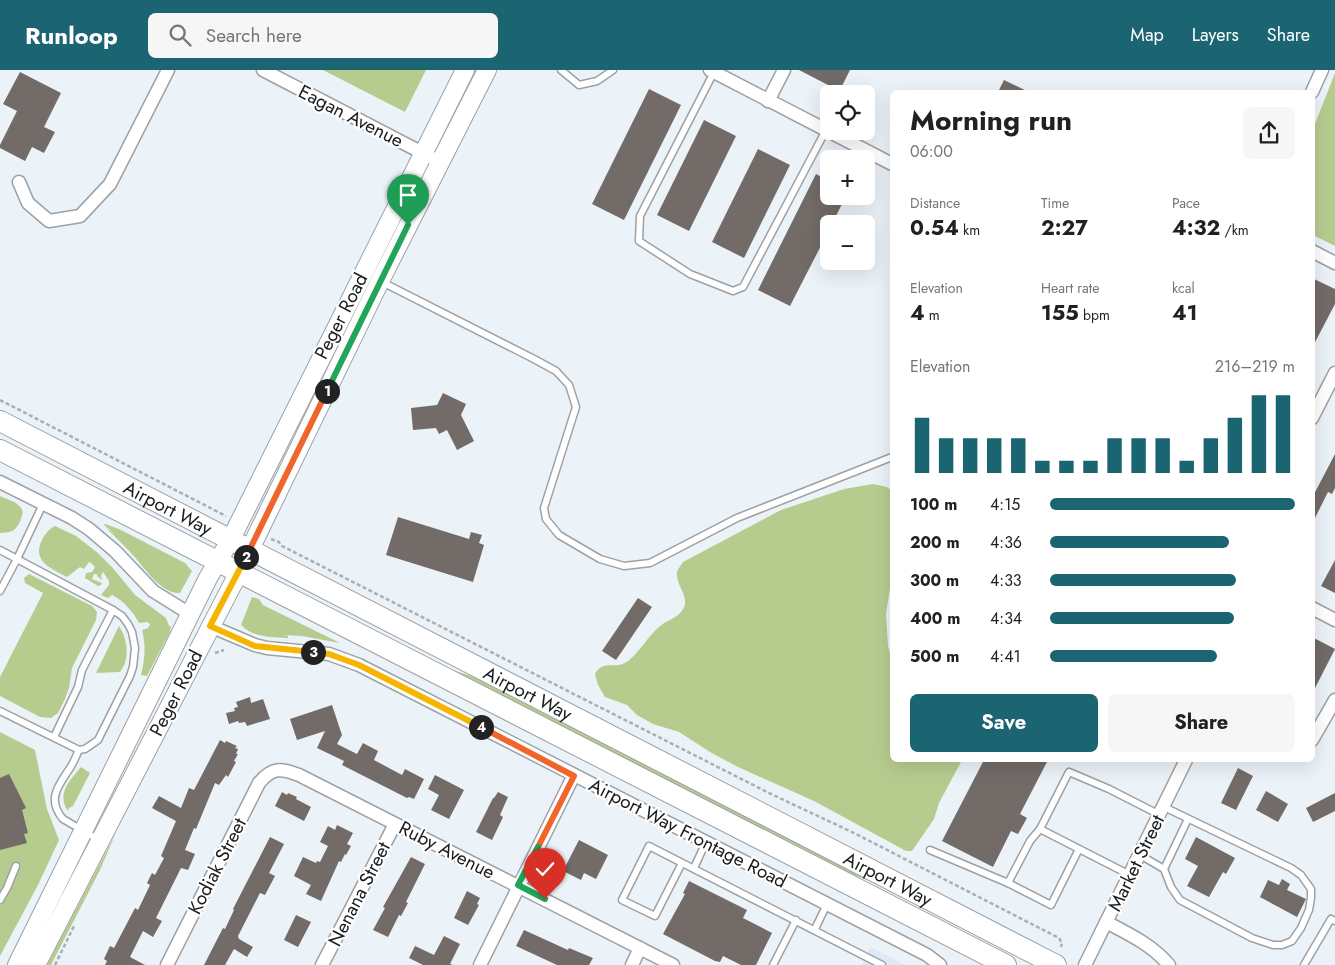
<!DOCTYPE html>
<meta charset="utf-8">
<style>
body{margin:0;font-family:Jost,sans-serif;background:#f6f6f6;color:#202124;height:100vh;display:flex;flex-direction:column;font-size:19px;white-space:nowrap}
*{box-sizing:border-box;margin:0}
p{font-size:16px;color:#757577}
.icon{flex:none;width:28px;height:28px;fill:none;stroke:currentColor;stroke-width:2;stroke-linecap:round;stroke-linejoin:round}
.map{position:relative;flex:1;overflow:hidden}
.details{position:absolute;left:890px;top:20px;width:425px;height:672px;display:flex;flex-direction:column;background:#fff;border-radius:8px;box-shadow:0 5px 20px #0002}
.details>*{flex:none}
.buttons{position:absolute;left:820px;top:15px;display:grid;gap:10px}
.buttons a{display:grid;place-items:center;width:55px;height:55px;border-radius:8px;background:#fff;box-shadow:0 5px 20px #0002;font-size:25px}
.pin{position:absolute;display:grid;place-items:center;width:42px;height:42px;color:#fff;margin:-51px -21px;border-radius:50% 50% 50% 0;rotate:-45deg;box-shadow:0 0 5px #0007}
.pin .icon{rotate:45deg}
.km{position:absolute;width:25px;height:25px;margin:-12px;border-radius:50%;background:#222;color:#fff;font-size:14px;line-height:25px;text-align:center}
.round{display:grid;place-items:center;flex:none;width:52px;height:52px;border-radius:8px;background:#f6f6f6}
.headline{display:flex;align-items:center;justify-content:space-between;height:85px;padding:0 20px}
h1{font-size:28px;font-weight:700;line-height:38px}
.figures{display:grid;grid-template-columns:repeat(3,1fr);gap:8px;height:85px;padding:5px 20px}
.figures div{display:grid;align-content:center}
.figures b{font-size:21px;font-weight:700}
.figures small{font-size:14px;font-weight:400}
.figures p{font-size:14px}
.chart{height:140px;padding:10px 20px}
.chart p{display:flex;justify-content:space-between}
.chart svg{width:100%;height:90px;margin-top:5px;stroke:#1b6472;stroke-width:6}
.action{display:flex;gap:10px;margin-top:auto;padding:10px 20px}
.action a{flex:1;height:58px;border-radius:8px;background:#1b6472;color:#fff;font-size:20px;font-weight:700;line-height:58px;text-align:center}
.action a+a{background:#f6f6f6;color:#202124}
ul{padding:0 20px;list-style:none;font-size:16px}
li{display:grid;grid-template-columns:80px 60px 1fr;align-items:center;height:38px}
li i{height:12px;border-radius:6px;background:#1b6472}
header{display:flex;align-items:center;gap:30px;box-sizing:border-box;height:70px;padding:0 25px;background:#1b6472;color:#fff}
header strong{font-size:24px}
nav{display:flex;gap:28px;margin-inline-start:auto;font-size:18px}
.search{width:350px;height:45px;background:#f6f6f6;display:flex;align-items:center;gap:12px;box-sizing:border-box;padding:0 18px;border-radius:8px;color:#757577;font-size:19px}
.map>svg:first-child{display:block}
.built{fill:#dde9f4}
.green{fill:#b6cc8f}
.building{fill:#726b68}
.lines{fill:none;stroke-linecap:round;stroke-linejoin:round}
.service-casing{stroke:#9ca1a6;stroke-width:9}
.minor-casing{stroke:#9ca1a6;stroke-width:15}
.secondary-casing{stroke:#9ca1a6;stroke-width:20}
.primary-casing{stroke:#9ca1a6;stroke-width:22}
.path{stroke:#aaafb3;stroke-width:2.5;stroke-dasharray:4 2.5;stroke-linecap:butt}
.service{stroke:#fff;stroke-width:6}
.minor{stroke:#fff;stroke-width:12}
.secondary{stroke:#fff;stroke-width:18}
.primary{stroke:#fff;stroke-width:20}
.split-1-casing{stroke:#fff;stroke-width:10}
.split-2-casing{stroke:#fff;stroke-width:10}
.split-3-casing{stroke:#fff;stroke-width:10}
.split-4-casing{stroke:#fff;stroke-width:10}
.split-5-casing{stroke:#fff;stroke-width:10}
.split-6-casing{stroke:#fff;stroke-width:10}
.split-1{stroke:#22a559;stroke-width:6}
.split-2{stroke:#f0652b;stroke-width:6}
.split-3{stroke:#f5b400;stroke-width:6}
.split-4{stroke:#f5b400;stroke-width:6}
.split-5{stroke:#f0652b;stroke-width:6}
.split-6{stroke:#22a559;stroke-width:6}
.labels{text-anchor:middle;dominant-baseline:central;stroke-width:4.5;stroke-linejoin:round;paint-order:stroke}
.street-label{font-size:19px;fill:#191b1d;stroke:#fff}
</style>
<header>
<strong>Runloop</strong>
<div class="search"><svg class="icon" aria-label="search" viewBox="0 0 24 24"><circle cx="10" cy="10" r="6"/><path d="M15 15l6 6"/></svg>Search here</div>
<nav><a>Map</a><a>Layers</a><a>Share</a></nav>
</header>
<div class="map">
<svg width="1335" height="895" viewBox="0 0 1335 895">
<rect width="100%" height="100%" fill="#ecf3f8"/>
<!-- built -->
<path class="built" d="M871 877 905 895H862Z"/>
<!-- green -->
<g class="green">
<path d="M323 0H426L405 42Z"/>
<path d="M1335 3V176L1313 165V59Z"/>
<path d="M873 414 887 417 892 421V505L886 544 888 576 892 590V690H962L939 733 934 749 912 781H906L814 731 738 697 710 682 679 662 653 654 637 645 627 635 605 627 598 615 595 604C604 588 615 601 628 591 639 583 648 566 659 557 665 551 675 549 681 542 693 529 675 516 677 502 678 499 681 495 683 492L781 440 844 419Z"/>
<path d="M0 426C6 429 18 432 21 438 24 442 22 445 21 449 17 460 12 463 0 463Z"/>
<path d="M105 454 119 459 185 493 192 501 180 523C161 525 142 494 130 482 122 473 113 465 105 457L116 465 104 455Z"/>
<path d="M55 456 76 466 98 483 112 497 135 525 166 548 169 556H171L170 562 147 606 141 605C145 589 146 576 142 560L148 558 150 554 147 552 139 553C133 542 124 531 112 525L108 528 101 525 109 515V511L103 502 101 506 102 510 97 506V504H94L92 509 102 513 101 515 98 516 85 508 86 503 92 502 95 497 91 493 89 492 84 499 80 497 67 507C52 499 31 491 42 470 45 464 50 458 55 456Z"/>
<path d="M29 504 92 536 97 542 96 550 72 598 69 618 65 629 58 643 51 648 40 647 0 626V607L43 523 25 513 24 508Z"/>
<path d="M252 527 259 529 263 535 340 573 302 566 283 565 288 566V568C271 567 254 568 241 555Z"/>
<path d="M119 556C128 570 130 589 120 602L96 603Z"/>
<path d="M447 598 483 610 864 804 862 808 837 799 446 600Z"/>
<path d="M0 662 35 680 47 739 59 770 38 815 0 886Z"/>
<path d="M81 697 90 703 73 736 69 738 68 741C56 724 70 710 81 697Z"/>
<path d="M115 765 100 800 51 895H47Z"/>
</g>
<!-- building -->
<g class="building">
<path d="M799 0H850L838 24H824L828 15Z"/>
<path d="M20 2 61 23 44 57 55 62 44 83 32 77 25 91 0 78V75L17 41 3 34Z"/>
<path d="M1004 10 1029 22H998Z"/>
<path d="M649 19 681 35 624 150 592 134Z"/>
<path d="M704 50 736 66 689 161 657 145Z"/>
<path d="M758 79 790 95 744 188 712 172Z"/>
<path d="M816 104 829 111V126H846L832 154H829V160L790 236 758 220Z"/>
<path d="M1312 208 1335 219V234L1312 278Z"/>
<path d="M443 323 466 334 461 345 474 371 457 380 447 360 439 364 436 358 413 360 411 338 437 335Z"/>
<path d="M1335 384V418L1332 424 1328 422 1312 454V428Z"/>
<path d="M398 447 469 469 471 462 482 465 479 473 484 475 473 512 386 485Z"/>
<path d="M1335 490V523L1321 516Z"/>
<path d="M638 528 652 537 616 590 602 581Z"/>
<path d="M1312 567 1335 579 1312 624Z"/>
<path d="M250 627 251 633 263 629 270 649 247 656 245 652 239 653 238 651 229 654 226 643 235 641 234 638 238 637 236 632Z"/>
<path d="M332 635 342 665 337 674 357 684 363 673 378 681 374 690 402 705 405 699 424 709 414 729 409 727 407 728 342 695 344 691 317 678 325 661 297 670 290 649Z"/>
<path d="M220 670 225 673 226 671 237 676 235 678 238 679 236 684H238L234 691 236 692 228 707 226 705 219 715 215 713 196 759 194 758 185 780 195 784 188 800 181 798 156 848 162 851 153 867 143 861 130 887 145 895H105L107 891 104 889 110 876 114 878 135 838 138 840 150 815 147 813 152 803 155 805 164 788 161 786 176 751 152 738 159 726 181 738 189 718 194 720Z"/>
<path d="M984 690H1048L1020 744 1027 748 1018 764 1011 761 993 797 942 771Z"/>
<path d="M1238 698 1253 706 1236 740 1221 733Z"/>
<path d="M9 704 26 738 22 740 28 763 24 764 27 773 0 780V708Z"/>
<path d="M435 705 464 720 449 749 431 740 439 725 428 719Z"/>
<path d="M1266 721 1288 734 1278 752 1256 740Z"/>
<path d="M282 722 287 725 288 723 297 727 296 729 311 737 304 751 275 736Z"/>
<path d="M498 722 508 727 500 745 503 747 492 770 476 762 493 728H494Z"/>
<path d="M1335 723V741L1313 752 1306 738Z"/>
<path d="M337 755 353 763 347 774 351 776 346 785 345 784 341 792 339 791 321 831 306 824 311 815 294 806 303 787 316 793 317 791 320 792 328 776 320 772 328 756 335 760Z"/>
<path d="M270 767 284 774 269 803 275 806 265 825 260 823 238 866 239 869 253 877 247 887 234 879 225 895H204L223 858 225 859 234 840 233 839Z"/>
<path d="M1196 767 1235 788 1226 804 1223 802 1209 827 1187 816 1198 796 1185 789Z"/>
<path d="M579 770 608 785 596 809 584 803 581 810 563 801Z"/>
<path d="M411 787 425 794 406 832 408 833 401 846 399 845 388 867 373 860 385 838 383 837Z"/>
<path d="M1282 809 1290 814 1287 820 1306 829 1297 847 1260 827 1268 810 1279 815Z"/>
<path d="M689 811 747 840 743 848 772 863 756 895H741L723 886 720 892 715 891 663 864 685 824 683 823Z"/>
<path d="M467 821 480 828 477 834 479 835 468 855 454 848Z"/>
<path d="M296 845 311 852 298 877 284 870Z"/>
<path d="M524 860 568 880 569 878 593 888 589 895H557L516 876Z"/>
<path d="M444 866 460 874 450 894 453 895H423L409 888 415 876 434 885Z"/>
</g>
<g class="lines">
<!-- service casing -->
<g class="service-casing">
<g id="service">
<path d="M561 0 579 15 597 11 613 0"/>
<path d="M714 2 640 146 639 171 690 204 733 221 743 217 826 60"/>
<path d="M382 212 534 289 556 301 569 315 576 337 544 438 546 449 559 465 600 489 624 496 650 493 737 448 892 387"/>
<path d="M43 434 17 489 113 540 122 546 128 554 132 562 135 578 133 597 130 606 98 670 85 679 79 680C76 686 74 692 70 698 59 715 46 729 63 749L99 770"/>
<path d="M0 480 17 489 0 521"/>
<path d="M0 641 79 680"/>
<path d="M54 667 78 617 82 600 113 540"/>
<path d="M1040 759 1030 771 1008 813 1051 835 1079 779"/>
<path d="M930 780 1008 813"/>
<path d="M1140 785 1164 799 1171 817 1180 830 1252 868 1273 875H1282L1292 871 1301 858 1309 840 1311 828V819L1301 805 1291 798 1164 737"/>
<path d="M682 793 655 846 622 830 649 776 882 895"/>
<path d="M694 798 706 772"/>
<path d="M1164 799 1188 749"/>
<path d="M1130 805 1040 759 1069 702 1109 719 1160 745"/>
<path d="M0 830 7 818 16 796"/>
<path d="M815 859 827 834"/>
<path d="M773 895 796 850"/>
<path d="M1304 895 1331 849 1335 851"/>
</g>
</g>
<!-- minor casing -->
<g class="minor-casing">
<g id="minor">
<path d="M263 0 440 92"/>
<path d="M710 0 892 94"/>
<path d="M1312 22 1322 0"/>
<path d="M768 31 784 0"/>
<path d="M19 112 28 133 49 151 80 146 110 114 168 0"/>
<path d="M1312 181 1335 193"/>
<path d="M1312 348 1335 303"/>
<path d="M0 412 72 448 89 459 115 481 153 521 190 544"/>
<path d="M1312 538 1335 550"/>
<path d="M210 556 255 575 267 578 329 584 359 595 927 885 940 895"/>
<path d="M1312 670 1335 630"/>
<path d="M1106 852C1129 864 1152 875 1169 895"/>
<path d="M167 895 259 713C272 697 281 698 299 705L673 895"/>
<path d="M322 895 395 754"/>
<path d="M480 895 574 705"/>
<path d="M632 895 640 878"/>
<path d="M1085 895 1186 690"/>
</g>
</g>
<!-- secondary casing -->
<g class="secondary-casing">
<g id="secondary">
<path d="M17 895 208 508 231 469 465 0"/>
<path d="M36 895 239 502 380 211 487 0"/>
</g>
</g>
<!-- primary casing -->
<g class="primary-casing">
<g id="primary">
<path id="s1" d="M0 351 1056 895"/>
<path d="M0 380 1006 895"/>
</g>
</g>
<!-- path -->
<g class="path">
<path d="M0 330 226 446"/>
<path d="M271 469 279 472 282 476 769 723 856 764 1059 868 1062 873 1061 877"/>
<path d="M215 583 224 580"/>
<path d="M55 895 75 854"/>
</g>
<!-- service -->
<use href="#service" class="service"/>
<!-- minor -->
<use href="#minor" class="minor"/>
<!-- secondary -->
<use href="#secondary" class="secondary"/>
<!-- primary -->
<use href="#primary" class="primary"/>
</g>
<g class="lines">
<!-- split-1 casing -->
<g class="split-1-casing">
<path id="split-1" d="M327 321 408 155"/>
</g>
<!-- split-2 casing -->
<g class="split-2-casing">
<path id="split-2" d="M246 487 327 321"/>
</g>
<!-- split-3 casing -->
<g class="split-3-casing">
<path id="split-3" d="M246 487 210 556 255 576 313 582"/>
</g>
<!-- split-4 casing -->
<g class="split-4-casing">
<path id="split-4" d="M313 582 329 584 359 595 481 657"/>
</g>
<!-- split-5 casing -->
<g class="split-5-casing">
<path id="split-5" d="M481 657 574 706 538 777"/>
</g>
<!-- split-6 casing -->
<g class="split-6-casing">
<path id="split-6" d="M538 777 518 815 545 829"/>
</g>
<!-- split-1 -->
<use href="#split-1" class="split-1"/>
<!-- split-2 -->
<use href="#split-2" class="split-2"/>
<!-- split-3 -->
<use href="#split-3" class="split-3"/>
<!-- split-4 -->
<use href="#split-4" class="split-4"/>
<!-- split-5 -->
<use href="#split-5" class="split-5"/>
<!-- split-6 -->
<use href="#split-6" class="split-6"/>
</g>
<g class="labels">
<!-- street labels -->
<g class="street-label">
<text transform="translate(351 46) rotate(27)">Eagan Avenue</text>
<text transform="translate(341 246) rotate(-63)">Peger Road</text>
<text stroke="none"><textPath href="#s1" startOffset="189">Airport Way</textPath></text>
<text transform="translate(176 623) rotate(-63)">Peger Road</text>
<text stroke="none"><textPath href="#s1" startOffset="594">Airport Way</textPath></text>
<text transform="translate(688 763) rotate(27)">Airport Way Frontage Road</text>
<text transform="translate(447 780) rotate(27)">Ruby Avenue</text>
<text transform="translate(1136 793) rotate(-64)">Market Street</text>
<text transform="translate(217 796) rotate(-63)">Kodiak Street</text>
<text stroke="none"><textPath href="#s1" startOffset="999">Airport Way</textPath></text>
<text transform="translate(359 824) rotate(-63)">Nenana Street</text>
</g>
</g>
</svg>
<div class="buttons">
<a><svg class="icon" aria-label="locate" viewBox="0 0 24 24"><circle cx="12" cy="12" r="6"/><path d="M12 2v4M12 18v4M2 12h4M18 12h4"/></svg></a>
<a>+</a>
<a>−</a>
</div>
<div class="pin" style="left:408px;top:155px;background:#1e9e55"><svg class="icon" aria-label="arrive" viewBox="0 0 24 24"><path d="M6 21V4h12l-3 4 3 4H6"/></svg></div>
<div class="pin" style="left:545px;top:829px;background:#d93025"><svg class="icon" aria-label="check" viewBox="0 0 24 24"><path d="M5 12l5 5 9-10"/></svg></div>
<b class="km" style="left:327px;top:321px">1</b>
<b class="km" style="left:246px;top:487px">2</b>
<b class="km" style="left:313px;top:582px">3</b>
<b class="km" style="left:481px;top:657px">4</b>
<section class="details">
<div class="headline"><div><h1>Morning run</h1><p>06:00</p></div><a class="round"><svg class="icon" aria-label="share" viewBox="0 0 24 24"><path d="M12 15V3M7 8l5-5 5 5M5 13v7h14v-7"/></svg></a></div>
<div class="figures">
<div><p>Distance</p><b>0.54<small> km</small></b></div>
<div><p>Time</p><b>2:27</b></div>
<div><p>Pace</p><b>4:32<small> /km</small></b></div>
</div>
<div class="figures">
<div><p>Elevation</p><b>4<small> m</small></b></div>
<div><p>Heart rate</p><b>155<small> bpm</small></b></div>
<div><p>kcal</p><b>41</b></div>
</div>
<div class="chart"><p><span>Elevation</span>216–219 m</p>
<svg viewBox="0 0 160 44" preserveAspectRatio="none"><path d="M5 44V17M15 44V27M25 44V27M35 44V27M45 44V27M55 44V38M65 44V38M75 44V38M85 44V27M95 44V27M105 44V27M115 44V38M125 44V27M135 44V17M145 44V6M155 44V6"/></svg>
</div>
<ul>
<li><b>100 m</b>4:15<i style="width:100%"></i></li>
<li><b>200 m</b>4:36<i style="width:73%"></i></li>
<li><b>300 m</b>4:33<i style="width:76%"></i></li>
<li><b>400 m</b>4:34<i style="width:75%"></i></li>
<li><b>500 m</b>4:41<i style="width:68%"></i></li>
</ul>
<div class="action"><a>Save</a><a>Share</a></div>
</section>
</div>
